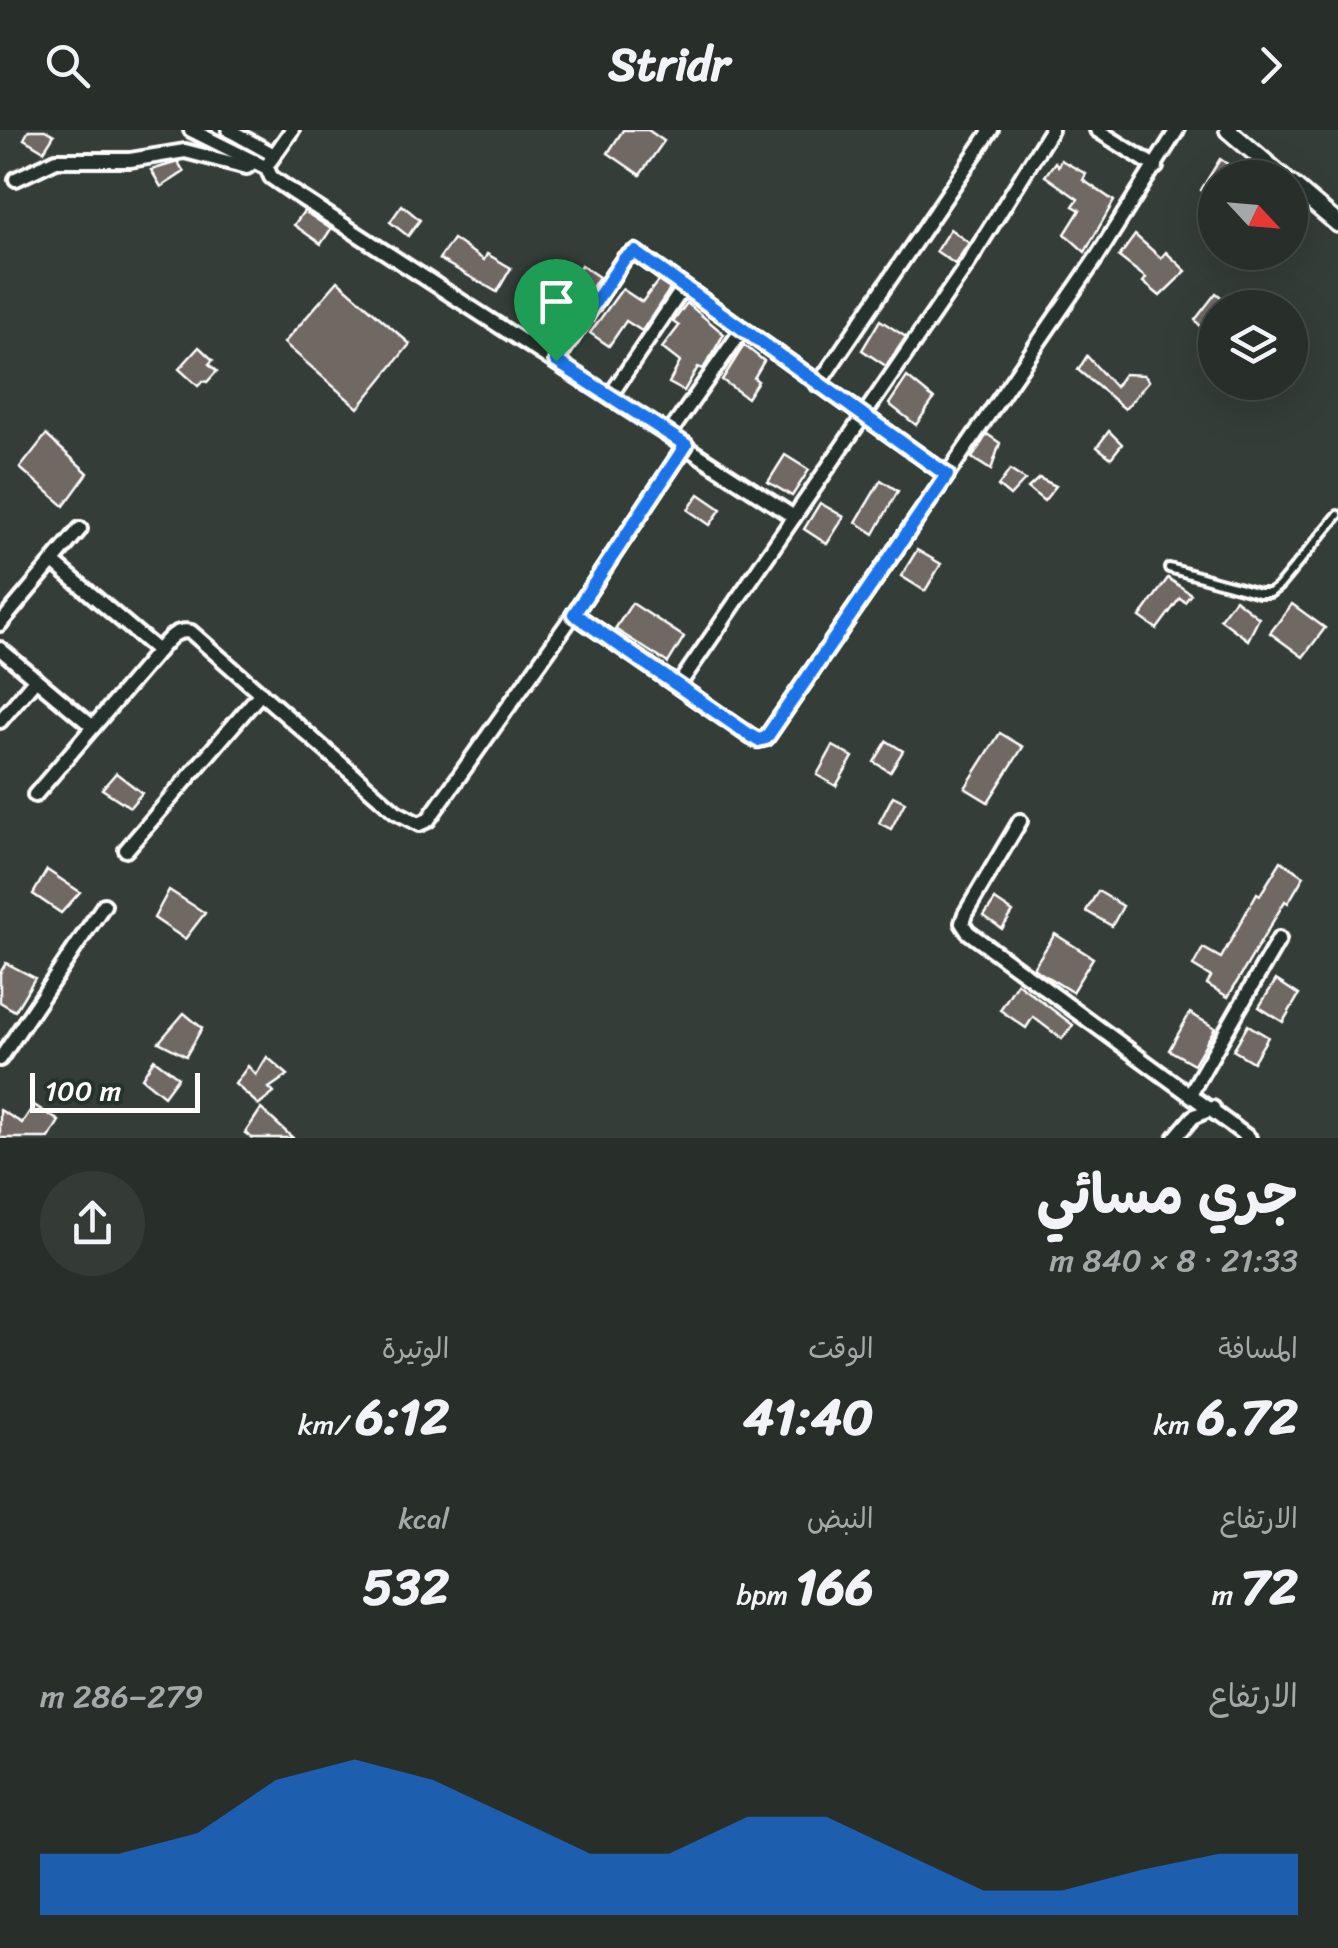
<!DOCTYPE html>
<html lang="ar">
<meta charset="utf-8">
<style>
body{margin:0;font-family:Sriracha,"Playpen Sans Arabic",sans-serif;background:#343a36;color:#f1f3f6;direction:rtl;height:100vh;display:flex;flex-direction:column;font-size:38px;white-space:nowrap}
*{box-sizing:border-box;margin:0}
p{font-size:32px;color:#a5a8a8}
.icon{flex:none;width:55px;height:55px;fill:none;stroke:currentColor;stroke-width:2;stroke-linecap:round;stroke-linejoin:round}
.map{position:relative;height:1008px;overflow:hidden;direction:ltr}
.side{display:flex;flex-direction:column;background:#282e2a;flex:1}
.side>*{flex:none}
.needle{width:65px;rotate:116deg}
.fabs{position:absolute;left:1198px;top:30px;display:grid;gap:20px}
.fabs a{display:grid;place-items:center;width:110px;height:110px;border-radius:50%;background:#282e2a;box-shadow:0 10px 40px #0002,0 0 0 2px #444a47;font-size:50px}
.scale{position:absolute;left:30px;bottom:25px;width:170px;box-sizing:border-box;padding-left:10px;border:5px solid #fff;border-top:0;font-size:28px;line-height:35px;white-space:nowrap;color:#fff;-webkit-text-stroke:8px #26332d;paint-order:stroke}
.pin{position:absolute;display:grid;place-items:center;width:85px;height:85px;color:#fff;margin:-102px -42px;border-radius:50% 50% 50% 0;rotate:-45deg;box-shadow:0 0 10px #0007}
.pin .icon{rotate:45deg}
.round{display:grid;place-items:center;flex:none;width:105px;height:105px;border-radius:52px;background:#343a36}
.overview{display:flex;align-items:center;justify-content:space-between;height:170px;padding:0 40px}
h1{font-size:55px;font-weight:700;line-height:75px}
.stats{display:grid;grid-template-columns:repeat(3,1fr);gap:15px;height:170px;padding:10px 40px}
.stats div{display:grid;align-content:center}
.stats b{font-size:50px;font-weight:700}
.stats small{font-size:28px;font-weight:400}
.stats p{font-size:28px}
.chart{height:280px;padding:20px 40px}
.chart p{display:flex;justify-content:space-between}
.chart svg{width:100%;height:180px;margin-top:10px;fill:#1a73e8;opacity:.7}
header{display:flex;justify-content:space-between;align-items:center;height:130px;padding:0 40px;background:#282e2a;font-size:45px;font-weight:700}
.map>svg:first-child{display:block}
.building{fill:#706762;stroke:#fff;stroke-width:2.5}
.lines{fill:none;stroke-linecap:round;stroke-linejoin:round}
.service-casing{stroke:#fff;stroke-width:14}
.minor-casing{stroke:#fff;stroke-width:20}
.tertiary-casing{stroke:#fff;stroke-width:22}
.service{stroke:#26332d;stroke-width:6}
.minor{stroke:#26332d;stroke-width:12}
.tertiary{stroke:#26332d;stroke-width:15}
.route-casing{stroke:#fff;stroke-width:20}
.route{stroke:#1a73e8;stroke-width:12}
</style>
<header><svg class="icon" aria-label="forward" viewBox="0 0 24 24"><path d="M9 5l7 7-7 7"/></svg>Stridr<svg class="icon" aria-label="search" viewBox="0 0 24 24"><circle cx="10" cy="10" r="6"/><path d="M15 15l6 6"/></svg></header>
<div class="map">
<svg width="1338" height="1008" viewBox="0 0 1338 1008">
<rect width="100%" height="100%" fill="#353d38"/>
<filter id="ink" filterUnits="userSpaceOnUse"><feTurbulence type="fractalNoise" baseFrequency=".01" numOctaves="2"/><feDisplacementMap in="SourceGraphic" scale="20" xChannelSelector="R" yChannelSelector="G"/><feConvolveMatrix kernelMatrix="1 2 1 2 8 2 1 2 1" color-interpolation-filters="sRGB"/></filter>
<g filter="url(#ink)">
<!-- building -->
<g class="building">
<path d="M29 0H45L54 5 44 21 24 9Z"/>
<path d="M623 0H648L664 11 640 45 608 23Z"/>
<path d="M1220 29 1249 48H1215V72L1201 60Z"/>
<path d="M1061 30 1086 44 1083 50 1114 71 1085 122 1065 104 1080 80 1073 76 1078 69 1045 46 1055 32 1058 36Z"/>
<path d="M178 32 184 42 161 57 151 40Z"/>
<path d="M402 75 420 90 408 106 390 92Z"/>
<path d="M304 81 331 99 321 114 294 95Z"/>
<path d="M950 99 969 113 955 134 936 121Z"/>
<path d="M1135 105 1161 128 1166 122 1186 141 1160 166 1143 152 1146 148 1119 127Z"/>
<path d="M453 109 484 130 487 124 511 138 497 162 439 129Z"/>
<path d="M581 135 599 147 587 165 569 153Z"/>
<path d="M338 151 410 214 358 278 284 213Z"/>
<path d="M658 151 670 159 642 201 626 191 609 216 590 203 622 159 642 172Z"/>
<path d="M1216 163 1235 178H1215V212L1195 190Z"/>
<path d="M687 173 724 204 710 228 703 239 698 237 684 261 669 253 680 232 662 218 679 196 673 192Z"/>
<path d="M553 181 570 192 553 218 536 206Z"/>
<path d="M880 190 906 207 886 236 862 220Z"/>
<path d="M744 215 764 231 754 248 758 251 747 268 722 250Z"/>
<path d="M199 217 213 230 209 234 217 241 207 252 203 251 198 256 179 239Z"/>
<path d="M1087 226 1115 257 1124 244 1144 245 1149 251 1125 279 1078 240Z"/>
<path d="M907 247 934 269 916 295 889 274Z"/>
<path d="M1109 301 1122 314 1111 328 1097 317Z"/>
<path d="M987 304 1000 313 991 340 972 328Z"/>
<path d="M46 305 88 343 64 376 20 338Z"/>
<path d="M785 325 809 340 792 366 768 352Z"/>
<path d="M1010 340 1025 350 1010 366 998 356Z"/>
<path d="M1039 348 1056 356 1044 371 1028 358Z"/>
<path d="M881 350 898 361 874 404 856 392Z"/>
<path d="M699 364 721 379 710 395 688 380Z"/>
<path d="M820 373 844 387 827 414 804 399Z"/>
<path d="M917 420 941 434 925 461 901 446Z"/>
<path d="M1168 448 1191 464 1185 472 1180 468 1157 499 1140 487Z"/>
<path d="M1235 469 1259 488 1248 510 1220 489Z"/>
<path d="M632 473 684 507 668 533 615 499Z"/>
<path d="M1292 474 1325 498 1303 527 1270 503Z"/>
<path d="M1000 603 1023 617 988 672 965 658Z"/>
<path d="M887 611 903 621 890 642 874 632Z"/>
<path d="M833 616 853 627 836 656 817 645Z"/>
<path d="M116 643 142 663 130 677 102 659Z"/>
<path d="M893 666 905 672 891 699 879 693Z"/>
<path d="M1281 731 1304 746 1288 773 1285 771 1228 867 1207 854 1211 847 1193 836 1203 818 1221 828 1257 763 1260 765Z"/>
<path d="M47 740 80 762 61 783 33 764Z"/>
<path d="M169 760 205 783 185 809 154 788Z"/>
<path d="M1098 761 1123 776 1112 796 1086 781Z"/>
<path d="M995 770 1013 782 1002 799 984 786Z"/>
<path d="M1055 804 1093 828 1072 862 1033 838Z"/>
<path d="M6 833 35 848 15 881 0 872V843Z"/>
<path d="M1276 850 1299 865 1283 892 1259 877Z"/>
<path d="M1017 853 1073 895 1062 909 1033 887 1026 898 1000 880Z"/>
<path d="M184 883 202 898 186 926 159 912Z"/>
<path d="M1190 883 1215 898 1194 934 1169 920Z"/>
<path d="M1248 895 1268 907 1253 932 1233 920Z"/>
<path d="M267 927 288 945 269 958 274 963 259 975 235 954 248 936 256 945Z"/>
<path d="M154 929 178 947 164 966 142 948Z"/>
<path d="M34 975 59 991 49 1008H0V980L22 993Z"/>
<path d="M261 979 293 1008H252L245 1003Z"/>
</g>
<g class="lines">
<!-- service casing -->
<g class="service-casing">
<path id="service" d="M1169 438 1259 463H1270L1279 456 1338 385"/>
</g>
<!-- minor casing -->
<g class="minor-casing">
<g id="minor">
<path d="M191 0 267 38 271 47 294 63 794 387"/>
<path d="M229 0 274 25"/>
<path d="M1097 0 1156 37"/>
<path d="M270 31 292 0"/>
<path d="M16 49 56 30H130L185 21 247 37 254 31"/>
<path d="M556 231 624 129 635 122 947 345"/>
<path d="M818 255 991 0"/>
<path d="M610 266 683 158"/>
<path d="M669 304 742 200"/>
<path d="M53 432 158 521"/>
<path d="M574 484 751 607 758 610 766 608 1097 127 1177 0"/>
<path d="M0 494 80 399"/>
<path d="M0 519 93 597"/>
<path d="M678 556 967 135 1051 0"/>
<path d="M0 591 35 550"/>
<path d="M35 665 158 521C168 510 175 498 191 502L396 682 419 694 428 690 574 484 686 315"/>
<path d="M1020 691 965 784 962 793 968 802 1249 1008"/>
<path d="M126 720 261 563"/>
<path d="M0 929 104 775"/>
<path d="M1191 962 1279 809"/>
<path d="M1175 1008 1193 987 1213 978"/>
</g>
</g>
<!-- tertiary casing -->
<g class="tertiary-casing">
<g id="tertiary">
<path d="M1228 0 1284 48"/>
<path d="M1290 53 1338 94"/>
</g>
</g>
<!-- service -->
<use href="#service" class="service"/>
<!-- minor -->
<use href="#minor" class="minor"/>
<!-- tertiary -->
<use href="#tertiary" class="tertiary"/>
</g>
</g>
<g class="lines" filter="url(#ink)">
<!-- route casing -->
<g class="route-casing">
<path id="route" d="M635 122 947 345 766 608 758 610 751 606 574 484 686 315 556 231 624 129Z"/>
</g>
<!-- route -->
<use href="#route" class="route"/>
</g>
</svg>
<div class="fabs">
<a><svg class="needle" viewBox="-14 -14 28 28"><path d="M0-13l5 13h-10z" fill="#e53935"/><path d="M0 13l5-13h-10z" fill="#a5a8a8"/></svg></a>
<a><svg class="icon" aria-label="layers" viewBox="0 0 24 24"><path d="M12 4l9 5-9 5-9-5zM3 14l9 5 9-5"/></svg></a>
</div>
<div class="scale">100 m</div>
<div class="pin" style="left:556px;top:231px;background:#1e9e55"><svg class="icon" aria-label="arrive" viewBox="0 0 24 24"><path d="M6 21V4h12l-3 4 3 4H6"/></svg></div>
</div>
<section class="side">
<div class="overview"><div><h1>جري مسائي</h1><p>21:33 · 8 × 840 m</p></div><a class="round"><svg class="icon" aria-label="share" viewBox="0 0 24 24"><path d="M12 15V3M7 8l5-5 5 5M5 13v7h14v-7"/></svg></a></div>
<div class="stats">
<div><p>المسافة</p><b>6.72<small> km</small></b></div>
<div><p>الوقت</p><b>41:40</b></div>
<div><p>الوتيرة</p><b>6:12<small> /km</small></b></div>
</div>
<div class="stats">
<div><p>الارتفاع</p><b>72<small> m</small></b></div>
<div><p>النبض</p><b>166<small> bpm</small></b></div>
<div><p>kcal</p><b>532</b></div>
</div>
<div class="chart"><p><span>الارتفاع</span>279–286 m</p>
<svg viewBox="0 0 160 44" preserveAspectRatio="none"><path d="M0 44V29L10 29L20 24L30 11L40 6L50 11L60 20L70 29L80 29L90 20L100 20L110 29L120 38L130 38L140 33L150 29L160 29V44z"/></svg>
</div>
</section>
